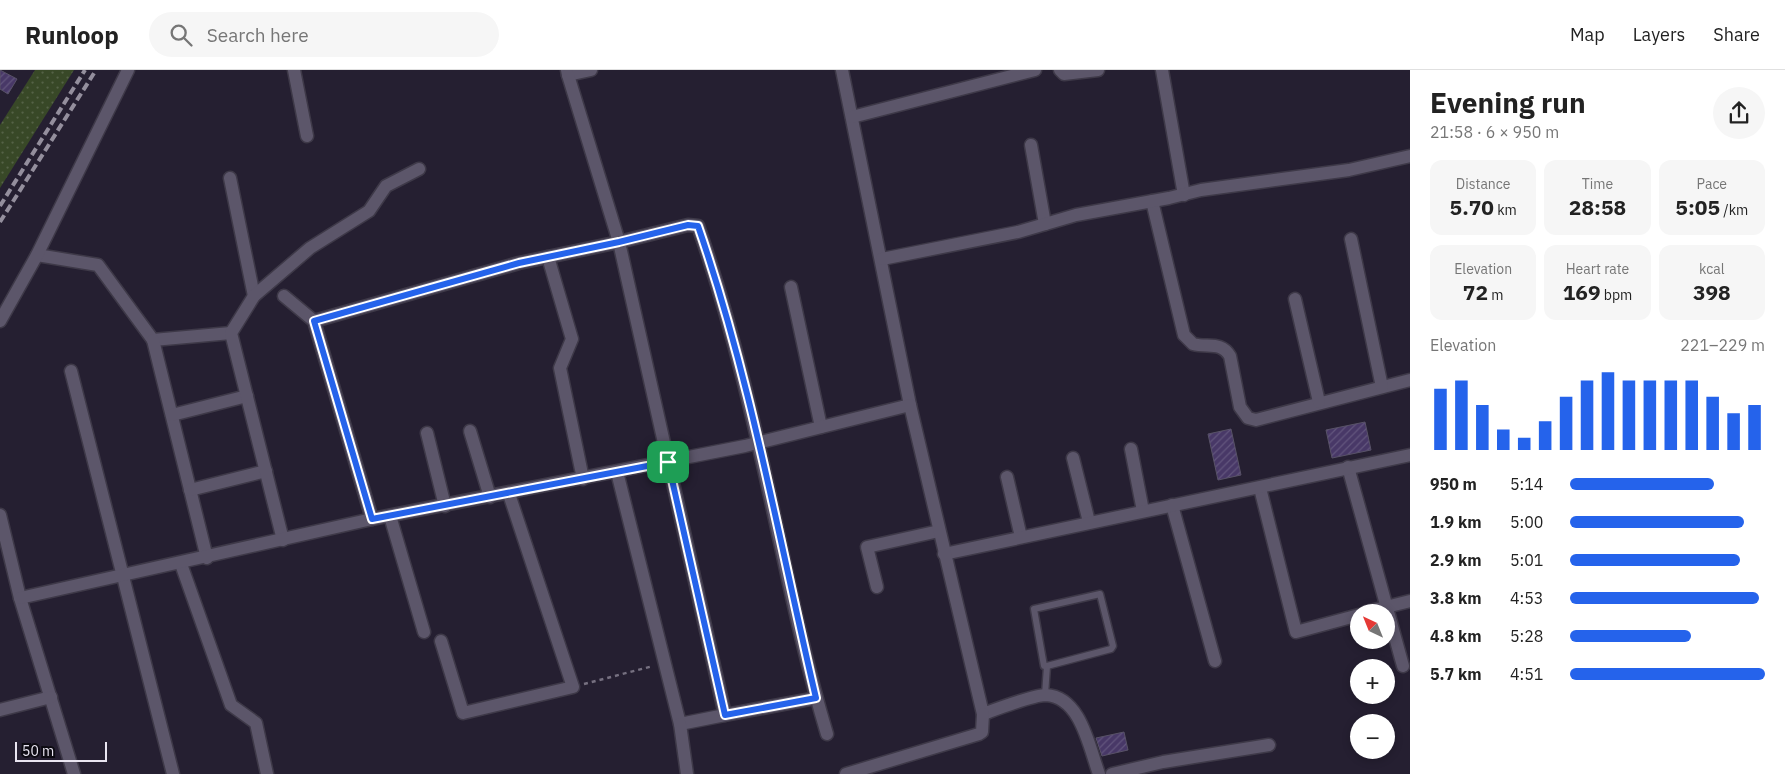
<!DOCTYPE html>
<meta charset="utf-8">
<style>
body{margin:0;font-family:"IBM Plex Sans",sans-serif;background:#f6f6f6;color:#222;height:100vh;display:flex;flex-direction:column;font-size:19px;white-space:nowrap}
*{box-sizing:border-box;margin:0}
p{font-size:16px;color:#767676}
.icon{flex:none;width:28px;height:28px;fill:none;stroke:currentColor;stroke-width:2;stroke-linecap:round;stroke-linejoin:round}
.map{position:relative;flex:1;overflow:hidden}
.panel{display:flex;flex-direction:column;background:#fff;width:375px}
.panel>*{flex:none}
.needle{width:32px;rotate:317deg}
.buttons{position:absolute;left:1350px;top:534px;display:grid;gap:10px}
.buttons a{display:grid;place-items:center;width:45px;height:45px;border-radius:50%;background:#fff;box-shadow:0 2px 8px #0003;font-size:25px}
.scale{position:absolute;left:15px;bottom:12px;width:92px;box-sizing:border-box;padding-left:5px;border:2px solid #e9e5f1;border-top:0;font-size:14px;line-height:18px;white-space:nowrap;color:#e9e5f1;-webkit-text-stroke:4px #0d0b12;paint-order:stroke}
.pin{position:absolute;display:grid;place-items:center;width:42px;height:42px;color:#fff;margin:-21px;border-radius:10px;box-shadow:0 2px 8px #0006}
.round{display:grid;place-items:center;flex:none;width:52px;height:52px;border-radius:26px;background:#f6f6f6}
.headline{display:flex;align-items:center;justify-content:space-between;height:85px;padding:0 20px}
h1{font-size:28px;font-weight:800;line-height:38px}
.metrics{display:grid;grid-template-columns:repeat(3,1fr);gap:8px;height:85px;padding:5px 20px}
.metrics div{display:grid;align-content:center;border-radius:12px;background:#f6f6f6;text-align:center}
.metrics b{font-size:21px;font-weight:800}
.metrics small{font-size:14px;font-weight:400}
.metrics p{font-size:14px}
.chart{height:140px;padding:10px 20px}
.chart p{display:flex;justify-content:space-between}
.chart svg{width:100%;height:90px;margin-top:5px;stroke:#2563eb;stroke-width:6}
ul{padding:0 20px;list-style:none;font-size:16px}
li{display:grid;grid-template-columns:80px 60px 1fr;align-items:center;height:38px}
li i{height:12px;border-radius:6px;background:#2563eb}
header{display:flex;align-items:center;gap:30px;box-sizing:border-box;height:70px;padding:0 25px;background:#fff;border-bottom:1px solid #e0e0e0}
header strong{font-size:24px}
nav{display:flex;gap:28px;margin-inline-start:auto;font-size:18px}
.search{width:350px;height:45px;background:#f6f6f6;display:flex;align-items:center;gap:12px;box-sizing:border-box;padding:0 18px;border-radius:28px;color:#767676;font-size:19px}
main{display:flex;flex:1;min-height:0}
.map>svg:first-child{display:block}
.green{fill:url(#green-dots)}
.building{fill:url(#building-hatch);stroke:#585267}
.lines{fill:none;stroke-linecap:round;stroke-linejoin:round}
.service-casing{stroke:#3e3948;stroke-width:9}
.minor-casing{stroke:#3e3948;stroke-width:15}
.path{stroke:#767080;stroke-width:2.5;stroke-dasharray:4 4;stroke-linecap:butt}
.service{stroke:#5c566a;stroke-width:6}
.minor{stroke:#5c566a;stroke-width:12}
.rail{stroke:#948f9d;stroke-width:4;stroke-dasharray:8 4;stroke-linecap:butt}
.route-casing{stroke:#fff;stroke-width:10}
.route{stroke:#2563eb;stroke-width:6}
</style>
<header>
<strong>Runloop</strong>
<div class="search"><svg class="icon" aria-label="search" viewBox="0 0 24 24"><circle cx="10" cy="10" r="6"/><path d="M15 15l6 6"/></svg>Search here</div>
<nav><a>Map</a><a>Layers</a><a>Share</a></nav>
</header>
<main>
<div class="map">
<svg width="1410" height="704" viewBox="0 0 1410 704">
<defs>
<pattern id="green-dots" width="8" height="8" patternUnits="userSpaceOnUse" patternTransform="scale(1.25)"><rect width="8" height="8" fill="#384827"/><path d="M2 2h.1M6 6h.1" fill="none" stroke="#556247" stroke-width="1.8" stroke-linecap="round"/></pattern>
<pattern id="building-hatch" width="6" height="6" patternUnits="userSpaceOnUse" patternTransform="scale(1.25)"><rect width="6" height="6" fill="#483867"/><path d="M-1 1l2-2M0 6l6-6M5 7l2-2" fill="none" stroke="#62557d"/></pattern>
</defs>
<rect width="100%" height="100%" fill="#251f31"/>
<!-- green -->
<path class="green" d="M35 0H74L0 118V55Z"/>
<!-- building -->
<g class="building">
<path d="M0 0 17 9 8 24 0 19Z"/>
<path d="M1365 352 1371 380 1332 388 1326 360Z"/>
<path d="M1231 359 1241 405 1218 410 1208 364Z"/>
<path d="M1124 662 1128 680 1102 686 1096 668Z"/>
</g>
<g class="lines">
<!-- service casing -->
<g class="service-casing">
<path id="service" d="M1045 625 1047 596H1044L1034 539 1100 524 1113 576 1111 579 1047 596"/>
</g>
<!-- minor casing -->
<g class="minor-casing">
<g id="minor">
<path d="M294 0 307 66"/>
<path d="M567 0 568 5 591 0"/>
<path d="M842 0 910 335"/>
<path d="M1060 0 1064 4 1098 0"/>
<path d="M1162 0 1184 125"/>
<path d="M568 5 619 172 725 645 816 628"/>
<path d="M852 47 1035 0"/>
<path d="M1031 75 1045 154"/>
<path d="M230 108 254 226"/>
<path d="M1152 131 1184 265 1193 274C1208 278 1221 271 1230 286L1240 337 1248 348 1256 350 1410 310"/>
<path d="M1351 169 1382 317"/>
<path d="M37 185 98 195 153 270 231 263"/>
<path d="M548 187 572 269 560 298 583 409"/>
<path d="M882 189 1018 162 1076 145 1169 128 1201 120 1349 100 1410 86"/>
<path d="M791 217 821 357"/>
<path d="M284 226 314 251 372 449"/>
<path d="M1295 229 1319 332"/>
<path d="M0 251 37 185 128 0"/>
<path d="M314 251 519 193 619 172 688 155 698 156C734 259 757 366 780 472 794 537 808 601 827 664"/>
<path d="M153 270 207 488"/>
<path d="M71 301 173 704"/>
<path d="M172 345 247 326"/>
<path d="M470 361 490 427"/>
<path d="M427 363 445 436"/>
<path d="M1131 379 1143 441"/>
<path d="M1073 388 1089 452"/>
<path d="M1348 397 1403 596"/>
<path d="M617 402 680 654 725 645"/>
<path d="M1007 407 1021 467"/>
<path d="M1260 418 1296 562 1359 545"/>
<path d="M190 420 266 401"/>
<path d="M1172 435 1215 591"/>
<path d="M0 445 20 528 74 704"/>
<path d="M390 446 424 562"/>
<path d="M283 470 231 263 254 226 310 178 369 141 386 116 419 99"/>
<path d="M944 484 1410 385"/>
<path d="M181 494 231 635 256 653 267 704"/>
<path d="M877 517 867 477 939 461"/>
<path d="M20 528 372 449 745 376 910 335 983 644C997 639 1033 625 1046 625 1081 627 1089 677 1099 704"/>
<path d="M1366 542 1410 531"/>
<path d="M441 571 463 643 573 617 509 424"/>
<path d="M0 640 51 627"/>
<path d="M680 654 687 704"/>
<path d="M846 704 979 664 982 662 983 644"/>
<path d="M1112 704 1163 692 1269 675"/>
</g>
</g>
<!-- path -->
<path class="path" d="M584 614 653 596"/>
<!-- service -->
<use href="#service" class="service"/>
<!-- minor -->
<use href="#minor" class="minor"/>
<!-- rail -->
<g class="rail">
<path d="M0 136 85 0"/>
<path d="M0 152 96 0"/>
</g>
</g>
<g class="lines">
<!-- route casing -->
<g class="route-casing">
<path id="route" d="M688 155 698 156C751 309 779 471 816 628L725 645 668 392 372 449 314 251 519 193 619 172Z"/>
</g>
<!-- route -->
<use href="#route" class="route"/>
</g>
</svg>
<div class="buttons">
<a><svg class="needle" viewBox="-14 -14 28 28"><path d="M0-13l5 13h-10z" fill="#e53935"/><path d="M0 13l5-13h-10z" fill="#767676"/></svg></a>
<a>+</a>
<a>−</a>
</div>
<div class="scale">50 m</div>
<div class="pin" style="left:668px;top:392px;background:#1e9e55"><svg class="icon" aria-label="arrive" viewBox="0 0 24 24"><path d="M6 21V4h12l-3 4 3 4H6"/></svg></div>
</div>
<section class="panel">
<div class="headline"><div><h1>Evening run</h1><p>21:58 · 6 × 950 m</p></div><a class="round"><svg class="icon" aria-label="share" viewBox="0 0 24 24"><path d="M12 15V3M7 8l5-5 5 5M5 13v7h14v-7"/></svg></a></div>
<div class="metrics">
<div><p>Distance</p><b>5.70<small> km</small></b></div>
<div><p>Time</p><b>28:58</b></div>
<div><p>Pace</p><b>5:05<small> /km</small></b></div>
</div>
<div class="metrics">
<div><p>Elevation</p><b>72<small> m</small></b></div>
<div><p>Heart rate</p><b>169<small> bpm</small></b></div>
<div><p>kcal</p><b>398</b></div>
</div>
<div class="chart"><p><span>Elevation</span>221–229 m</p>
<svg viewBox="0 0 160 44" preserveAspectRatio="none"><path d="M5 44V14M15 44V10M25 44V22M35 44V34M45 44V38M55 44V30M65 44V18M75 44V10M85 44V6M95 44V10M105 44V10M115 44V10M125 44V10M135 44V18M145 44V26M155 44V22"/></svg>
</div>
<ul>
<li><b>950 m</b>5:14<i style="width:74%"></i></li>
<li><b>1.9 km</b>5:00<i style="width:89%"></i></li>
<li><b>2.9 km</b>5:01<i style="width:87%"></i></li>
<li><b>3.8 km</b>4:53<i style="width:97%"></i></li>
<li><b>4.8 km</b>5:28<i style="width:62%"></i></li>
<li><b>5.7 km</b>4:51<i style="width:100%"></i></li>
</ul>
</section>
</main>
